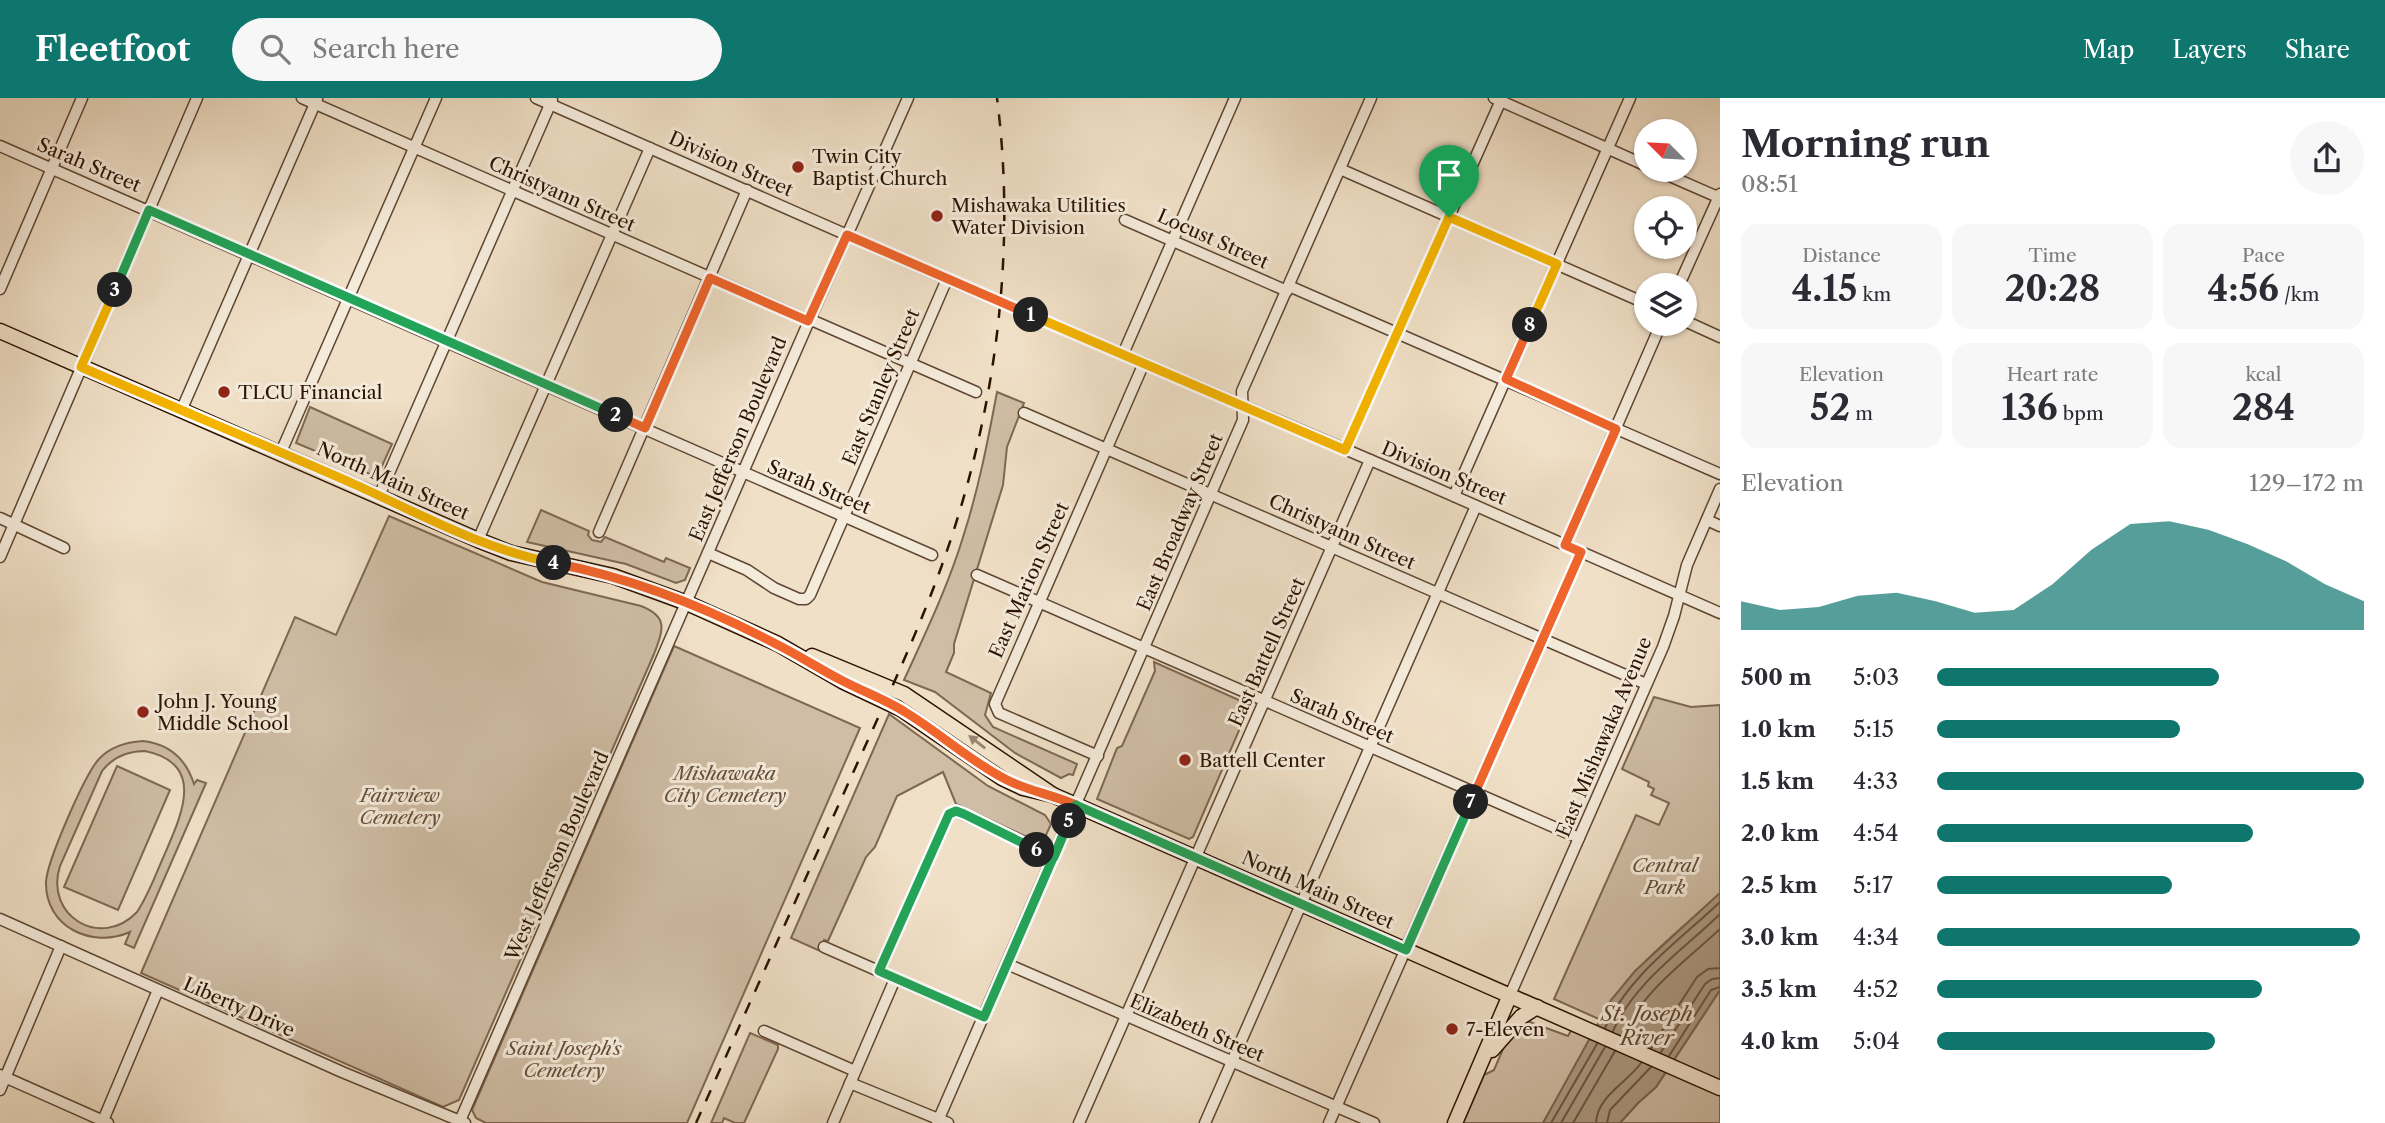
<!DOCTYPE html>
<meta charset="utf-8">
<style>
body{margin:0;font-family:"Libre Caslon Text",serif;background:#f7f7f7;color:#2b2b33;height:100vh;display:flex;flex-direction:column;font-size:26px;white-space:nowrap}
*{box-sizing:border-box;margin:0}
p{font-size:23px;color:#7c7c81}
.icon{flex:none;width:38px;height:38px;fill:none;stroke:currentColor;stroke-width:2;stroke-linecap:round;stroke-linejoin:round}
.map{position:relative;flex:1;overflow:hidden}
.side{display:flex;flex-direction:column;background:#fff;width:665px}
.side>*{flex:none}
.needle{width:46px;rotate:294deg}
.buttons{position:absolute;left:1634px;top:21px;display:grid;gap:14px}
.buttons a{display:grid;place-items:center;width:63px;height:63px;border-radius:50%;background:#fff;box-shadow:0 2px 5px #0004;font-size:35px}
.pin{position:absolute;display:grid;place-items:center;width:60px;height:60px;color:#fff;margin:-72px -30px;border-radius:50% 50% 50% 0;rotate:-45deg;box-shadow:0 0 7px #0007}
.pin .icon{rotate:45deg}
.km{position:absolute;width:35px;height:35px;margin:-18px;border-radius:50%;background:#222;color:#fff;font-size:19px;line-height:35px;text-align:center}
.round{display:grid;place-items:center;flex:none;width:74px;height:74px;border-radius:37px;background:#f7f7f7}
.head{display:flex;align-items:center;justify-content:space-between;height:119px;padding:0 21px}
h1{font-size:38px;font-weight:700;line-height:52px}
.stats{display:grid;grid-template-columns:repeat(3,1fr);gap:10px;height:119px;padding:7px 21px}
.stats div{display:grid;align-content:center;border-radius:18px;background:#f7f7f7;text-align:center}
.stats b{font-size:35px;font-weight:700}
.stats small{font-size:19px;font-weight:400}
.stats p{font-size:19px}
.chart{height:196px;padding:14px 21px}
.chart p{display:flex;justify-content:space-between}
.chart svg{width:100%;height:126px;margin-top:7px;fill:#0f766e;opacity:.7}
ul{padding:0 21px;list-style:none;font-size:23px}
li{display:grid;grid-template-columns:112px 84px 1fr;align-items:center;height:52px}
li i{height:18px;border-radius:9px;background:#0f766e}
header{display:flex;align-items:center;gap:42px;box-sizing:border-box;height:98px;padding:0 35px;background:#0f766e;color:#fff}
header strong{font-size:33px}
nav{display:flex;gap:38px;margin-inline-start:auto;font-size:24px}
.search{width:490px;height:63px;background:#f7f7f7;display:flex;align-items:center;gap:18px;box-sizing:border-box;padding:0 24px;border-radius:38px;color:#7c7c81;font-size:26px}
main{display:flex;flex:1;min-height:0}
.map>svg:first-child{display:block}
.green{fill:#cfbda5;stroke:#7e6852;stroke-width:2;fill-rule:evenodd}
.water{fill:#ad9a83;stroke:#79644f;stroke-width:2}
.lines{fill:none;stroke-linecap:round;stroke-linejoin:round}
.shore{stroke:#6c5642;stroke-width:2}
.minor-casing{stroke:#5d4632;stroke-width:13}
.major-casing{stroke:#2c1300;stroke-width:17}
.minor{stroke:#f5ebdb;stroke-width:10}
.major{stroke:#f0e0c7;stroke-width:14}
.rail{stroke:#2c1300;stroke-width:2.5;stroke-dasharray:12 12;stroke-linecap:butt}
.oneway{fill:#98846d}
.split-1-casing{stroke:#fff;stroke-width:14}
.split-2-casing{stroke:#fff;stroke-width:14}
.split-3-casing{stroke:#fff;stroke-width:14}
.split-4-casing{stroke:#fff;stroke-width:14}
.split-5-casing{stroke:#fff;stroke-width:14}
.split-6-casing{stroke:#fff;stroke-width:14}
.split-7-casing{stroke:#fff;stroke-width:14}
.split-8-casing{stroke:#fff;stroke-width:14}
.split-9-casing{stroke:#fff;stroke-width:14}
.split-1{stroke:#f5b400;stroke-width:9}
.split-2{stroke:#f0652b;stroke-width:9}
.split-3{stroke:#22a559;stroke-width:9}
.split-4{stroke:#f5b400;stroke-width:9}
.split-5{stroke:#f0652b;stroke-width:9}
.split-6{stroke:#22a559;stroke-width:9}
.split-7{stroke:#22a559;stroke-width:9}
.split-8{stroke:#f0652b;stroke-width:9}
.split-9{stroke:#f5b400;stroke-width:9}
.poi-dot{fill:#8f2418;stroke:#f5ebdb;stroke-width:2.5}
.labels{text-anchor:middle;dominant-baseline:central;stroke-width:6;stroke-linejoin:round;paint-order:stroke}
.poi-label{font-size:19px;fill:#2c1300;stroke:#f5ebdb;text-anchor:start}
.street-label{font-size:19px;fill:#2c1300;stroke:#f5ebdb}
.park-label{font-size:19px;font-style:italic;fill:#654e3a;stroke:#f5ebdb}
.water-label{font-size:21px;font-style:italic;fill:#604934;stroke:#f5ebdb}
</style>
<header>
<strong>Fleetfoot</strong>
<div class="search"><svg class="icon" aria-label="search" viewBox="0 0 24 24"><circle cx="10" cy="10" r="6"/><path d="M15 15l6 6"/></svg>Search here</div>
<nav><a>Map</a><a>Layers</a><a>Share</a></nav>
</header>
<main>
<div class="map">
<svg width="1720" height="1025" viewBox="0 0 1720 1025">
<rect width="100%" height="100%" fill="#f0e0c7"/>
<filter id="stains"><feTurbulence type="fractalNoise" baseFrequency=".00286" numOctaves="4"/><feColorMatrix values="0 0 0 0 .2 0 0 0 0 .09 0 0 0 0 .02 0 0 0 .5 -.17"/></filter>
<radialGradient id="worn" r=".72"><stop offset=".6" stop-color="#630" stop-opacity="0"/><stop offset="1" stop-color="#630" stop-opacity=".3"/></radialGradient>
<!-- green -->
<g class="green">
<path d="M997 294 1024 305 1007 349 1003 387 954 546V555L946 574 991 595 985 617 993 629 1077 666 1073 677 1069 676 1061 680 1015 655 935 594 904 582C926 534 949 486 964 436 979 389 988 342 997 294Z"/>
<path d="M310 309 392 346 377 379 296 345Z"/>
<path d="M541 412 589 433 588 437 592 442 601 444 605 439 664 464 666 460 690 470 685 482 676 485 626 466 527 444Z"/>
<path d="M389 418 542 484 641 508C669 519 663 532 654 556L459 1002 443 1009 141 875 295 519 336 537Z"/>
<path d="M674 548 860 630 687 1025H486L476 1020 472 1012Z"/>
<path d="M1154 564 1250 607 1193 739 1189 741 1097 701 1117 650 1122 648 1155 573Z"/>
<path d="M1654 599 1691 609 1720 607V795C1678 835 1629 869 1601 922L1554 901 1636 717 1659 727 1669 705 1651 697 1654 691 1648 688 1649 684 1622 671Z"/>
<path d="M889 616 988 688 1045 717 1051 726 1042 746 956 706 943 674 897 698 875 749 866 759 828 843 824 842 820 853 791 840Z"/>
<path d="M143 643C169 646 186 661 194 686L197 682 206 685 134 850 125 846 130 834C92 851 45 829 46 784 47 763 85 676 99 661 111 648 126 644 143 643ZM145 653C209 666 179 722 163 760 155 778 148 798 137 814 101 852 44 818 60 768L102 673C113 659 127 653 145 653Z"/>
<path d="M117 668 170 692 118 812 64 789Z"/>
<path d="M1720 892V1025H1620L1638 1005 1656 989Z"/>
<path d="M1527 923 1568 938 1575 925 1595 935 1543 1025H1463L1484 977 1494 972 1506 944Z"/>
<path d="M750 935 778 947V951L744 1025H735L724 1020 722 1025H711Z"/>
</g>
<!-- water -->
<path class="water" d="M1720 795V892L1656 989 1638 1005 1620 1025H1543L1611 902 1635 873Z"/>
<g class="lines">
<!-- shore -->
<g class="shore">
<path d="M1605 930C1629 877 1679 843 1720 804"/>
<path d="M1613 933C1635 884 1682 853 1720 816"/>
<path d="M1623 938C1643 892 1685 864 1720 831"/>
<path d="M1651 950 1697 879 1708 871 1720 870"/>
<path d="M1661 954 1705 886 1712 881 1720 880"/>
<path d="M1669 958 1711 892 1720 889"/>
<path d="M1551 1025 1597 946"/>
<path d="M1561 1025 1605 949"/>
<path d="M1573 1025 1615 953"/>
<path d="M1596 1025C1597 998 1627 985 1641 965"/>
<path d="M1607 1025 1610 1012 1651 969"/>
</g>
<!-- minor casing -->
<g class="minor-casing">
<g id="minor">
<path d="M302 0 809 223"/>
<path d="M536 0 947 181 1424 385 1720 515"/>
<path d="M1494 0 1647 68"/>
<path d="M0 48 932 457"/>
<path d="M1340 71 1647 206"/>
<path d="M1656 72 1720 100"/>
<path d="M1125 122 1287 193"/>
<path d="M1679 187 1720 96"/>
<path d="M1289 188 1720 376"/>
<path d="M0 191 82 0"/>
<path d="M809 221 976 294"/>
<path d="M1685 223 1720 239"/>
<path d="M1123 256 1235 0"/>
<path d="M181 313 317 1"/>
<path d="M1024 315 1646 586"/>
<path d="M1345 352 1502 0"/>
<path d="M281 354 436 0"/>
<path d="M379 398 552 2"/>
<path d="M1454 398 1630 0"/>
<path d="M0 420 64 450"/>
<path d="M1707 422 1720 428"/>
<path d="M599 434 747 92"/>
<path d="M478 442 650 50"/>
<path d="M1565 447 1661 226"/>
<path d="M708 455 747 472 774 490 799 501H806L810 497 947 181"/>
<path d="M0 459 197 0"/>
<path d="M977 477 1579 740"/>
<path d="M1098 658 999 615 995 606 1144 265"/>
<path d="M0 821 342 974 465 1025"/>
<path d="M824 849 983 919"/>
<path d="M1007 866 1374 1025"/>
<path d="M879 873 949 716 956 713 963 716 1054 759"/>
<path d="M1510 897 1663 549 1674 518 1687 467 1720 391"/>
<path d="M764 933 855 973"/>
<path d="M0 977 108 1025"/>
<path d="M850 985 948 1025"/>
<path d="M0 992 61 848"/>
<path d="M102 1025 158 892"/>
<path d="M459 1025 809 223 908 0"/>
<path d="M833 1025 895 881"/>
<path d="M937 1025 1243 322 1242 293 1371 0"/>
<path d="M1079 1025 1370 362"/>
<path d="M1205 1025 1476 408"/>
<path d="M1329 1025 1581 454"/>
</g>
</g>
<!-- major casing -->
<g class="major-casing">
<g id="major">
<path d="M0 233 478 442 511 455 613 478 687 505 778 546 842 583 901 611 1002 680 1023 690 1053 697"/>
<path d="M812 558 904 596 1053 697 1720 990"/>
<path d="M1492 952 1521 919 1537 909"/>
<path d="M1455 1025 1510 897"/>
</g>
</g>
<!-- minor -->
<use href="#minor" class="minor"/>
<!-- major -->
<use href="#major" class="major"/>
<!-- rail -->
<path class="rail" d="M696 1025C745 916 794 806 843 697 877 621 914 545 942 467 995 319 1017 156 997 0"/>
</g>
<!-- one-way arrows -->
<defs><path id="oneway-solid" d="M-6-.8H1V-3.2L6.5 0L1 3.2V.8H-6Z" transform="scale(1.75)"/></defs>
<use class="oneway" href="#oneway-solid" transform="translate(977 644) rotate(-142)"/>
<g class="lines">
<!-- split-1 casing -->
<g class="split-1-casing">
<path id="split-1" d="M1031 217 1345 352 1449 119"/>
</g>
<!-- split-2 casing -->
<g class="split-2-casing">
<path id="split-2" d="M616 317 645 330 710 180 808 223 847 137 1031 217"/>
</g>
<!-- split-3 casing -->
<g class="split-3-casing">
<path id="split-3" d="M115 192 149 112 616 317"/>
</g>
<!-- split-4 casing -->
<g class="split-4-casing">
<path id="split-4" d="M115 192 81 269C173 309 265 347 356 387 420 416 485 452 554 465"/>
</g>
<!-- split-5 casing -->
<g class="split-5-casing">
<path id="split-5" d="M554 465C632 480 708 510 778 547 800 558 821 572 843 583 864 594 886 602 905 614 940 635 971 664 1007 682 1029 693 1053 697 1076 707L1069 723"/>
</g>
<!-- split-6 casing -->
<g class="split-6-casing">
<path id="split-6" d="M1037 752 964 716 956 713 949 716 879 873 984 919 1069 723"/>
</g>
<!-- split-7 casing -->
<g class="split-7-casing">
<path id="split-7" d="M1037 752 1054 759 1076 707 1406 852 1471 704"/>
</g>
<!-- split-8 casing -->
<g class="split-8-casing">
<path id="split-8" d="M1471 704 1581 454 1565 447 1616 331 1506 281 1530 227"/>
</g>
<!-- split-9 casing -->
<g class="split-9-casing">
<path id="split-9" d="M1449 119 1557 166 1530 227"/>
</g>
<!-- split-1 -->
<use href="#split-1" class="split-1"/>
<!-- split-2 -->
<use href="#split-2" class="split-2"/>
<!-- split-3 -->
<use href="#split-3" class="split-3"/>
<!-- split-4 -->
<use href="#split-4" class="split-4"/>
<!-- split-5 -->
<use href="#split-5" class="split-5"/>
<!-- split-6 -->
<use href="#split-6" class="split-6"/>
<!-- split-7 -->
<use href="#split-7" class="split-7"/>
<!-- split-8 -->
<use href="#split-8" class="split-8"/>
<!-- split-9 -->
<use href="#split-9" class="split-9"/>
</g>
<!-- markers -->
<g class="poi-dot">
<circle cx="798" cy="69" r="7"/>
<circle cx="937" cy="118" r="7"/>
<circle cx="224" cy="294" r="7"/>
<circle cx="143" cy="614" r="7"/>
<circle cx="1185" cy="662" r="7"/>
<circle cx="1452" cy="931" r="7"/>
</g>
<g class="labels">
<!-- poi labels -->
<g class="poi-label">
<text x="812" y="58">Twin City<tspan x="812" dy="22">Baptist Church</tspan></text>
<text x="951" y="107">Mishawaka Utilities<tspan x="951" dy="22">Water Division</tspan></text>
<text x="238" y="294">TLCU Financial</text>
<text x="157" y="603">John J. Young<tspan x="157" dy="22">Middle School</tspan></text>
<text x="1199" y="662">Battell Center</text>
<text x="1466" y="931">7-Eleven</text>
</g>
<!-- street labels -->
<g class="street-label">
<text transform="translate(731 66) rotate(24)">Division Street</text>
<text transform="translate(89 67) rotate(23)">Sarah Street</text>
<text transform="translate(562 96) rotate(24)">Christyann Street</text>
<text transform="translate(1213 141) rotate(24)">Locust Street</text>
<text transform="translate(881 289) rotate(-67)">East Stanley Street</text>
<text transform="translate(738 341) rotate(-67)">East Jefferson Boulevard</text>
<text transform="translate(1444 375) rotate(23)">Division Street</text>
<text transform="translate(393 383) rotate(24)">North Main Street</text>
<text transform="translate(819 389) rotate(23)">Sarah Street</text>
<text transform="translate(1180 424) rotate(-67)">East Broadway Street</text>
<text transform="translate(1342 434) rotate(24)">Christyann Street</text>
<text transform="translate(1029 482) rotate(-66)">East Marion Street</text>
<text transform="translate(1267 554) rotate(-66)">East Battell Street</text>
<text transform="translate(1342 618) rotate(23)">Sarah Street</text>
<text transform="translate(1604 639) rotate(-67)">East Mishawaka Avenue</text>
<text transform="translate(557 758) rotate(-66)">West Jefferson Boulevard</text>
<text transform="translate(1318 792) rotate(24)">North Main Street</text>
<text transform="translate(239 909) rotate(24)">Liberty Drive</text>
<text transform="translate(1197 930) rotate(23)">Elizabeth Street</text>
</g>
<!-- park labels -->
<g class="park-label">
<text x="725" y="675">Mishawaka<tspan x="725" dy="22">City Cemetery</tspan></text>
<text x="400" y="697">Fairview<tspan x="400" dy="22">Cemetery</tspan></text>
<text x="1665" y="767">Central<tspan x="1665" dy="22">Park</tspan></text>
<text x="564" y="950">Saint Joseph's<tspan x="564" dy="22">Cemetery</tspan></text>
</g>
<!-- water labels -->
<g class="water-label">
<text x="1647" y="915">St. Joseph<tspan x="1647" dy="24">River</tspan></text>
</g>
</g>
<rect width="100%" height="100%" filter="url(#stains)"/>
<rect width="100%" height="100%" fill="url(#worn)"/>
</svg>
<div class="buttons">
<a><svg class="needle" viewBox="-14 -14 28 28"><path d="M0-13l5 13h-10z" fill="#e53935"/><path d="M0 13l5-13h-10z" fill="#7c7c81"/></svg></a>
<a><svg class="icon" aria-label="locate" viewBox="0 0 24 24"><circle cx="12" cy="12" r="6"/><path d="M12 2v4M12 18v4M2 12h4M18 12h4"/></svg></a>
<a><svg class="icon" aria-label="layers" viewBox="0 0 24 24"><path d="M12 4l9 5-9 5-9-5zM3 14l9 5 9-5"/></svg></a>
</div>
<div class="pin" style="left:1449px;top:119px;background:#1e9e55"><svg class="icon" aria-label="arrive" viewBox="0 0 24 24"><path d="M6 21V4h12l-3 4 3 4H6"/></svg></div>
<b class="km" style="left:1031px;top:217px">1</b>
<b class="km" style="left:616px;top:317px">2</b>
<b class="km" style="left:115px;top:192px">3</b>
<b class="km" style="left:554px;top:465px">4</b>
<b class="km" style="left:1069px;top:723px">5</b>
<b class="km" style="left:1037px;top:752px">6</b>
<b class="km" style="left:1471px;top:704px">7</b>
<b class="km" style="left:1530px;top:227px">8</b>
</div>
<section class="side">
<div class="head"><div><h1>Morning run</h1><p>08:51</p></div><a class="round"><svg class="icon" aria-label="share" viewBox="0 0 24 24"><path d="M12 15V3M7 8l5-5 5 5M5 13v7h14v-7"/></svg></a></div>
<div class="stats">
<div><p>Distance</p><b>4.15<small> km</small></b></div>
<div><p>Time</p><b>20:28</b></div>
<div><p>Pace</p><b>4:56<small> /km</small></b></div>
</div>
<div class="stats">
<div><p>Elevation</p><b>52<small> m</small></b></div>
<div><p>Heart rate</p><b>136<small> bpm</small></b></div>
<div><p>kcal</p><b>284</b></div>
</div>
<div class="chart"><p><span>Elevation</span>129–172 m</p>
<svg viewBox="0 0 160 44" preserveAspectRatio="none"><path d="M0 44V34L10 37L20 36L30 32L40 31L50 34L60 38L70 37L80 28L90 16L100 7L110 6L120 9L130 14L140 20L150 28L160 34V44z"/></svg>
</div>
<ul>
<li><b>500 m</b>5:03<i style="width:66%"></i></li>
<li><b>1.0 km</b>5:15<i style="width:57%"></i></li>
<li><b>1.5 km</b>4:33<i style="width:100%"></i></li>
<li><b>2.0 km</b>4:54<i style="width:74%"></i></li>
<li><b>2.5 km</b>5:17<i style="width:55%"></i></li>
<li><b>3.0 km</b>4:34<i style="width:99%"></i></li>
<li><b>3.5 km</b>4:52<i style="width:76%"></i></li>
<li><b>4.0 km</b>5:04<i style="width:65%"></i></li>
</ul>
</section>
</main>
